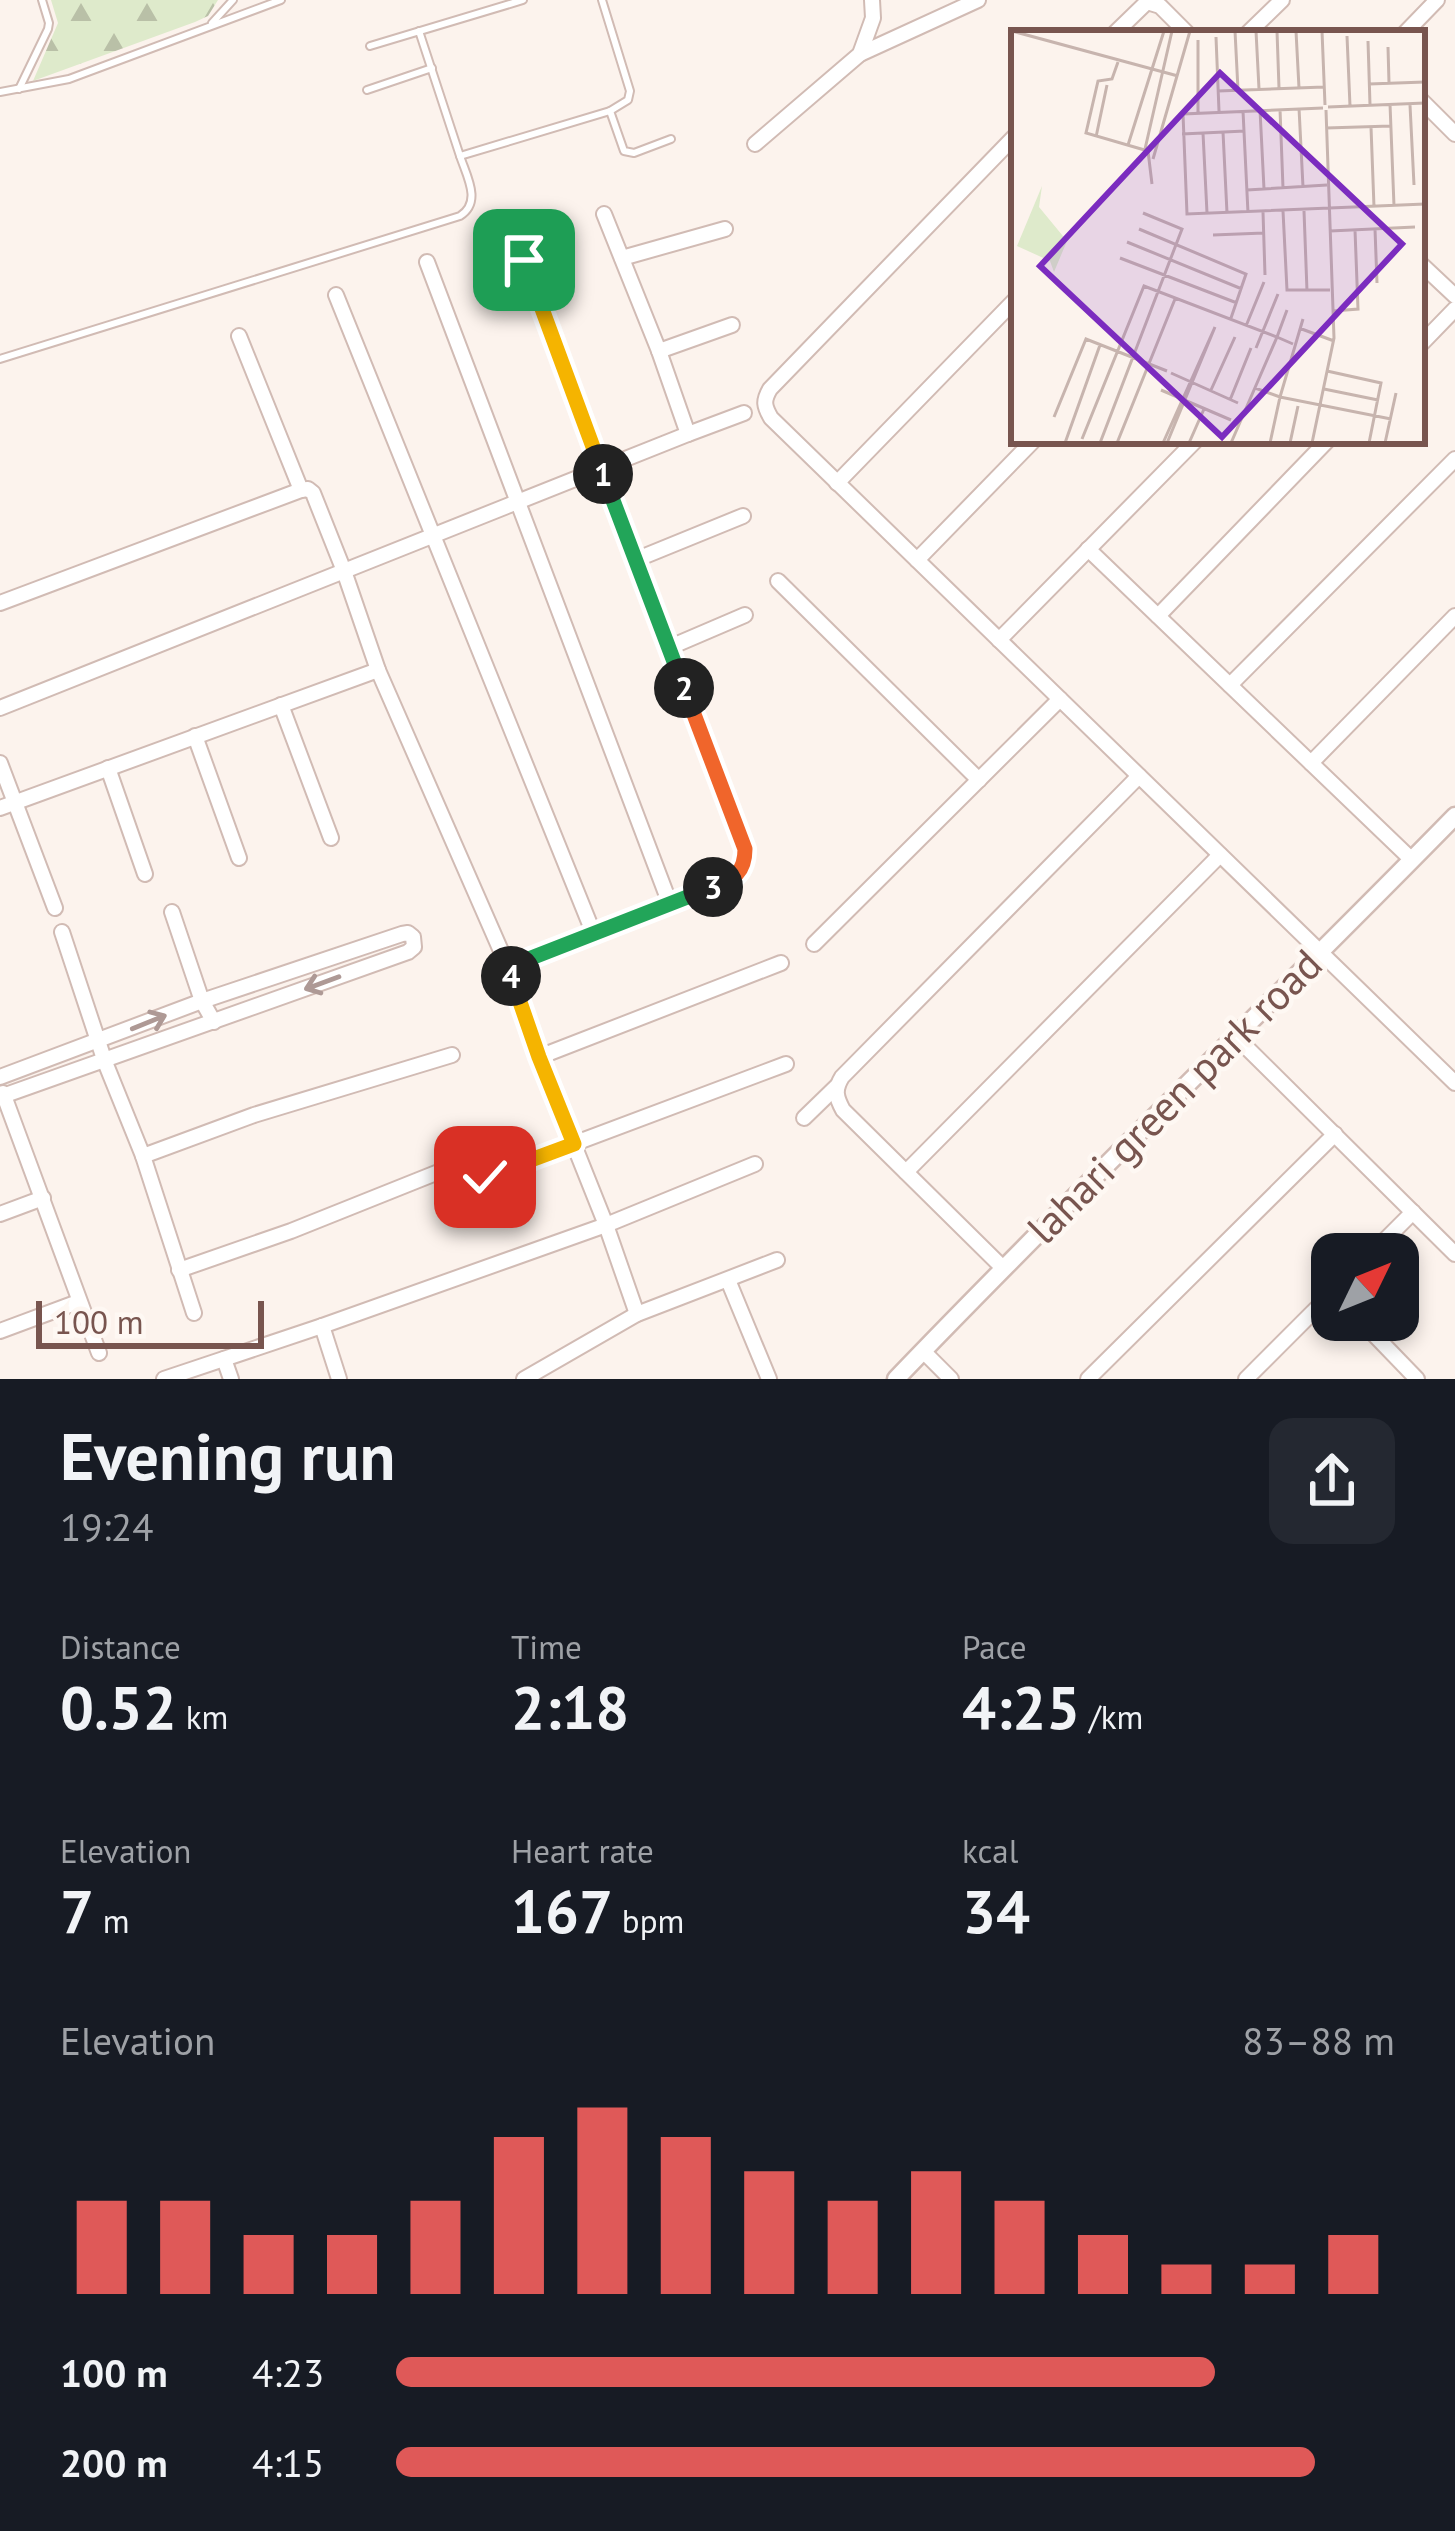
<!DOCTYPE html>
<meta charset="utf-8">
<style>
body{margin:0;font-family:"PT Sans",sans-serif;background:#242831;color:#f1f3f6;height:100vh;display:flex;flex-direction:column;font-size:45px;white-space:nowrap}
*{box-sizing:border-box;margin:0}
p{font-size:39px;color:#9ea1a6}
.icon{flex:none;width:66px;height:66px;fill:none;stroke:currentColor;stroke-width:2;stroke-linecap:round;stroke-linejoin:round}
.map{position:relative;height:1379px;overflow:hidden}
.sheet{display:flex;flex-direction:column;background:#171b24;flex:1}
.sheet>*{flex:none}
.needle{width:78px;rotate:47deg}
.buttons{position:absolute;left:1311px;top:1233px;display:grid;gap:24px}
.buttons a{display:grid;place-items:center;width:108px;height:108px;border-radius:24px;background:#171b24;box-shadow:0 6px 18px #0003;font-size:60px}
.scale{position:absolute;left:36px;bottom:30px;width:228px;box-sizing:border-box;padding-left:12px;border:6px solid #78554f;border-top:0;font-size:33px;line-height:42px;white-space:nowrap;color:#78554f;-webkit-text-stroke:9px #fef8f3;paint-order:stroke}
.pin{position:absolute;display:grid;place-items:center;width:102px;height:102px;color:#fff;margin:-51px;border-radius:24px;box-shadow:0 6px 18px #0006}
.km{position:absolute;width:60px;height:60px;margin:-30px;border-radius:50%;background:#222;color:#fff;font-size:33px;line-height:60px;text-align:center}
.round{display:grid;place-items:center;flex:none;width:126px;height:126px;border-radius:24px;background:#242831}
.head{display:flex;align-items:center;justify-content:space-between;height:204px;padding:0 60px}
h1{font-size:66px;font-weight:800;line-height:90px}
.stats{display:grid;grid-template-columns:repeat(3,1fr);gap:18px;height:204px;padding:12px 60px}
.stats div{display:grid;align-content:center}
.stats b{font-size:60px;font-weight:800}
.stats small{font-size:33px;font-weight:400}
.stats p{font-size:33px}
.chart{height:336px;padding:24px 60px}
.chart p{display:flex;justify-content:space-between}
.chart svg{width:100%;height:216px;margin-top:12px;stroke:#df5958;stroke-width:6}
ul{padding:0 60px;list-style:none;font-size:39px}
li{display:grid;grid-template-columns:192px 144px 1fr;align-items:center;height:90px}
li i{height:30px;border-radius:15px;background:#df5958}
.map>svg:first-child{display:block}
.forest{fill:url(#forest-firs)}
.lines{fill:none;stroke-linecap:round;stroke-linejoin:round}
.service-casing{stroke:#d1bbb4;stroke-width:10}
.minor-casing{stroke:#d1bbb4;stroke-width:18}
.tertiary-casing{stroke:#d1bbb4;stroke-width:21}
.service{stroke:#fff;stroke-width:6}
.minor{stroke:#fff;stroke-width:14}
.tertiary{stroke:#fff;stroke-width:16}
.oneway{stroke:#ae9995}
.split-1-casing{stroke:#fff;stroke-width:24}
.split-2-casing{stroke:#fff;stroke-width:24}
.split-3-casing{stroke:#fff;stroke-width:24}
.split-4-casing{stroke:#fff;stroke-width:24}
.split-5-casing{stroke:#fff;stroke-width:24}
.split-1{stroke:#f5b400;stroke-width:15}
.split-2{stroke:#22a559;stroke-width:15}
.split-3{stroke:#f0652b;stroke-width:15}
.split-4{stroke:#22a559;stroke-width:15}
.split-5{stroke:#f5b400;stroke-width:15}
.labels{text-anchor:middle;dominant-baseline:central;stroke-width:9;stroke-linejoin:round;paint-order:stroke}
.street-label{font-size:42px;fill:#78554f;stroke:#fef8f3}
.inset-road{fill:none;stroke:#c7b4ae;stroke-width:3}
.view{fill:#7b2cbf;fill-opacity:0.15;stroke:#7b2cbf;stroke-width:6}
.inset-edge{fill:none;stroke:#78554f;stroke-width:6}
</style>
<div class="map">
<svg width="1455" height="1379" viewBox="0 0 1455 1379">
<defs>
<pattern id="forest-firs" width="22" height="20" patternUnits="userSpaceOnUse" patternTransform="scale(3)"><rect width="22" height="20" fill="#deeacb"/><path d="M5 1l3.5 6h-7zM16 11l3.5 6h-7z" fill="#b9c0a7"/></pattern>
</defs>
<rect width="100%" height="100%" fill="#fcf3ed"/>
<!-- forest -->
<path class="forest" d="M51 0H218L208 16 195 22 33 81 58 23Z"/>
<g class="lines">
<!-- service casing -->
<g class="service-casing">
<g id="service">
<path d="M212 23 233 0"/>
<path d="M419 31 460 156 610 111 628 100 630 91 602 0"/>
<path d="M370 46 523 0"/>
<path d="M19 89 48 29 49 23 42 0"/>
<path d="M367 90 432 68"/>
<path d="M0 92 69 79 281 0"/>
<path d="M610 111 624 151 634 153 671 139"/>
<path d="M0 359 460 216C482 202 467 177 460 156"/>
</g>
</g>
<!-- minor casing -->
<g class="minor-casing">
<g id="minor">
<path d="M1115 33 1147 2 1160 6 1187 33"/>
<path d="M1248 33 1282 0"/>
<path d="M1405 33 1437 0"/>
<path d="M860 54 978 0"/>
<path d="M1422 101 1455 134"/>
<path d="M1014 137 770 389C763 401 764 406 771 418L1455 1083"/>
<path d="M755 144 860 54 873 18 872 0"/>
<path d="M622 258 725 229"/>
<path d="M427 262 670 904"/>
<path d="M1422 265 1455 296"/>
<path d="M336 295 593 932"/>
<path d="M239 336 301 490"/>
<path d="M1422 343 1455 309"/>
<path d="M659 351 732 325"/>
<path d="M688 434 744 413"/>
<path d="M837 483 1014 301"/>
<path d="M1088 549 1412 860"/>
<path d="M635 560 743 516"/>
<path d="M917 560 1033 441"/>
<path d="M778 581 979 780"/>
<path d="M0 603 301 490 308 489 313 493 344 571 378 670 508 967 539 1057 606 1225 322 1326 164 1379"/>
<path d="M1158 616 1327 441"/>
<path d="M999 640 1195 441"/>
<path d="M668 648 745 615"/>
<path d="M1230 685 1455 459"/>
<path d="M281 705 331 838"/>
<path d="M0 708 688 434 659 351 604 214"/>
<path d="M195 736 239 858"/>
<path d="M0 763 55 908"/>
<path d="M1311 763 1455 616"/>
<path d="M108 768 145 874"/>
<path d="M0 808 378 670"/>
<path d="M172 912 202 1001 214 1022"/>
<path d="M62 932 105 1062 143 1156 194 1313"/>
<path d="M814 944 1060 699"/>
<path d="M508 967 728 882C741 872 745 865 745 849L524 260"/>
<path d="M1237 1038 1455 1254"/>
<path d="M539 1057 781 963"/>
<path d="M0 1077 202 1001 402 934 408 933 413 937 414 947 408 952 0 1097"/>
<path d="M3 1093 99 1353"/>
<path d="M804 1118 837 1086"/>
<path d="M143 1156 254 1115 452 1055"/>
<path d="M906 1172 1220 855"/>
<path d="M485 1177 786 1064"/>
<path d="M0 1214 43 1198"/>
<path d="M1371 1254 1413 1212"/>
<path d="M1002 1267 843 1110C836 1097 834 1090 842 1077L1139 776"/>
<path d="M179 1270 291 1231 466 1161"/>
<path d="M728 1280 769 1379"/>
<path d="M637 1314 606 1225 755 1164"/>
<path d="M1360 1320 1417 1379"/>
<path d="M322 1326 339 1379"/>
<path d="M0 1331 78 1302"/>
<path d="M923 1351 951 1379"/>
<path d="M224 1359 231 1379"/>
<path d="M524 1379 637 1314 777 1260"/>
<path d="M1088 1379 1335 1134"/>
<path d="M1246 1379 1332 1293"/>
</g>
</g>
<!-- tertiary casing -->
<g class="tertiary-casing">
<path id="tertiary" d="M896 1379C1079 1188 1270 1005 1455 816"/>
</g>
<!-- service -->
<use href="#service" class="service"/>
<!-- minor -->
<use href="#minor" class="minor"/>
<!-- tertiary -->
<use href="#tertiary" class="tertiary"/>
</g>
<!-- one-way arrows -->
<defs><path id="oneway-shaft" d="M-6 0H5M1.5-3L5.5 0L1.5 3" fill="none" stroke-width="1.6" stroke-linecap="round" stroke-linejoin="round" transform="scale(3)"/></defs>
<g class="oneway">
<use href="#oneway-shaft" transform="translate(322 983) rotate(160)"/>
<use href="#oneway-shaft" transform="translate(149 1022) rotate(-22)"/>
</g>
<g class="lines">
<!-- split-1 casing -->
<g class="split-1-casing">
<path id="split-1" d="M524 260 603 474"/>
</g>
<!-- split-2 casing -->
<g class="split-2-casing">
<path id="split-2" d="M603 474 684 688"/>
</g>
<!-- split-3 casing -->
<g class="split-3-casing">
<path id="split-3" d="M684 688 745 849C745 872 734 880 713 887"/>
</g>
<!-- split-4 casing -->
<g class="split-4-casing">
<path id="split-4" d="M511 976 508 967 713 887"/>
</g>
<!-- split-5 casing -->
<g class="split-5-casing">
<path id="split-5" d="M485 1177 574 1144 539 1057 511 976"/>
</g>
<!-- split-1 -->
<use href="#split-1" class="split-1"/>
<!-- split-2 -->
<use href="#split-2" class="split-2"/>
<!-- split-3 -->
<use href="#split-3" class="split-3"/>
<!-- split-4 -->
<use href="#split-4" class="split-4"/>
<!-- split-5 -->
<use href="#split-5" class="split-5"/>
</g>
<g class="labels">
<!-- street labels -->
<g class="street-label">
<text transform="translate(1174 1096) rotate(-45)">lahari green park road</text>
</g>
</g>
<!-- overview -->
<g transform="translate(1011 30)">
<rect width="414" height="414" fill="#fcf3ed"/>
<path d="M31 156 28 177 56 211 43 242 39 231 6 216Z" fill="#deeacb"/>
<path class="inset-road" d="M1 1 167 46M224 1 227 60M245 1 248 59M266 1 268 58M285 1 288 58M311 1 314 75M336 6 339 76M205 7 208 81M187 10V83M357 11 359 75M377 17 378 53M107 32 101 49 87 51 75 103 137 121 141 154M358 54 414 52M207 61 313 57M379 74 383 176M399 75 403 155M317 77 414 73M288 78 292 157M312 78 172 84 176 184 414 174M269 79 272 158M249 80 253 159M232 81 237 183M360 97 363 177M315 98 380 96M212 102 216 183M192 103 196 183M171 104 234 101M85 107 96 55M117 115 153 1M134 119 161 1M142 129 179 1M236 160 316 155M272 181 276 260H319M293 181 296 261M252 182 254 245M128 199 235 244 220 288M364 199 366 253M319 201 404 197M202 205 253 203M116 212 231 259M109 228 226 273M276 280 266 307 282 314M322 281 347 279 344 200M235 296 253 252M288 298 323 311M245 318 267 264M316 341 370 353 358 413M160 343 227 373M244 358 269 367 292 289M313 359 367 370M150 360 220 390M200 360 224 307M219 370 240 318M43 387 75 309 156 341M71 409 133 256 266 307 220 413M54 413 89 315M89 413 171 199 132 183M106 413 164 269M152 413 204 297 156 413M178 413 193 379M259 413 269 367 380 389M279 413 287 376M301 413 323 308 315 80M374 413 385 363"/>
<path class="view" d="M209 43 391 214 211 407 29 236Z"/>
<rect width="414" height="414" class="inset-edge"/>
</g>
</svg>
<div class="buttons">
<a><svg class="needle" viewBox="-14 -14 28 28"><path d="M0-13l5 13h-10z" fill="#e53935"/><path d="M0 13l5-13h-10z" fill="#9ea1a6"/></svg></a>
</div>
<div class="scale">100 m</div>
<div class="pin" style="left:524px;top:260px;background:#1e9e55"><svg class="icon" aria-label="arrive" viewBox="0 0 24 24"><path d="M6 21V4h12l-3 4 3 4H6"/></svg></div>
<div class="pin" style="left:485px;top:1177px;background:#d93025"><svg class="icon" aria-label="check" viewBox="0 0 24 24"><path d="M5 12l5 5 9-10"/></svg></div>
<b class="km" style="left:603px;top:474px">1</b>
<b class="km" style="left:684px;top:688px">2</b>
<b class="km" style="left:713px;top:887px">3</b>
<b class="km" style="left:511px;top:976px">4</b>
</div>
<section class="sheet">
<div class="head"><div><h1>Evening run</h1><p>19:24</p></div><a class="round"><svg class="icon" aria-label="share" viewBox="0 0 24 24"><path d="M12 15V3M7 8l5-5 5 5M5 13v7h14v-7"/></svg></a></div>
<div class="stats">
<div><p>Distance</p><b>0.52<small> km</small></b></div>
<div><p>Time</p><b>2:18</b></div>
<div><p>Pace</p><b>4:25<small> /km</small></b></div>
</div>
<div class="stats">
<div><p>Elevation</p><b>7<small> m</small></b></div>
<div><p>Heart rate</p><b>167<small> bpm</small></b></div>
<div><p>kcal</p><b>34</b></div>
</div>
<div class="chart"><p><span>Elevation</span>83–88 m</p>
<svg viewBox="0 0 160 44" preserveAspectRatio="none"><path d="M5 44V25M15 44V25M25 44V32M35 44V32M45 44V25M55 44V12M65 44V6M75 44V12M85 44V19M95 44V25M105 44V19M115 44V25M125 44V32M135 44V38M145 44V38M155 44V32"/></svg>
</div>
<ul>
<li><b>100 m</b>4:23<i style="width:82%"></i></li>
<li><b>200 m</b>4:15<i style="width:92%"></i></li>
</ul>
</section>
